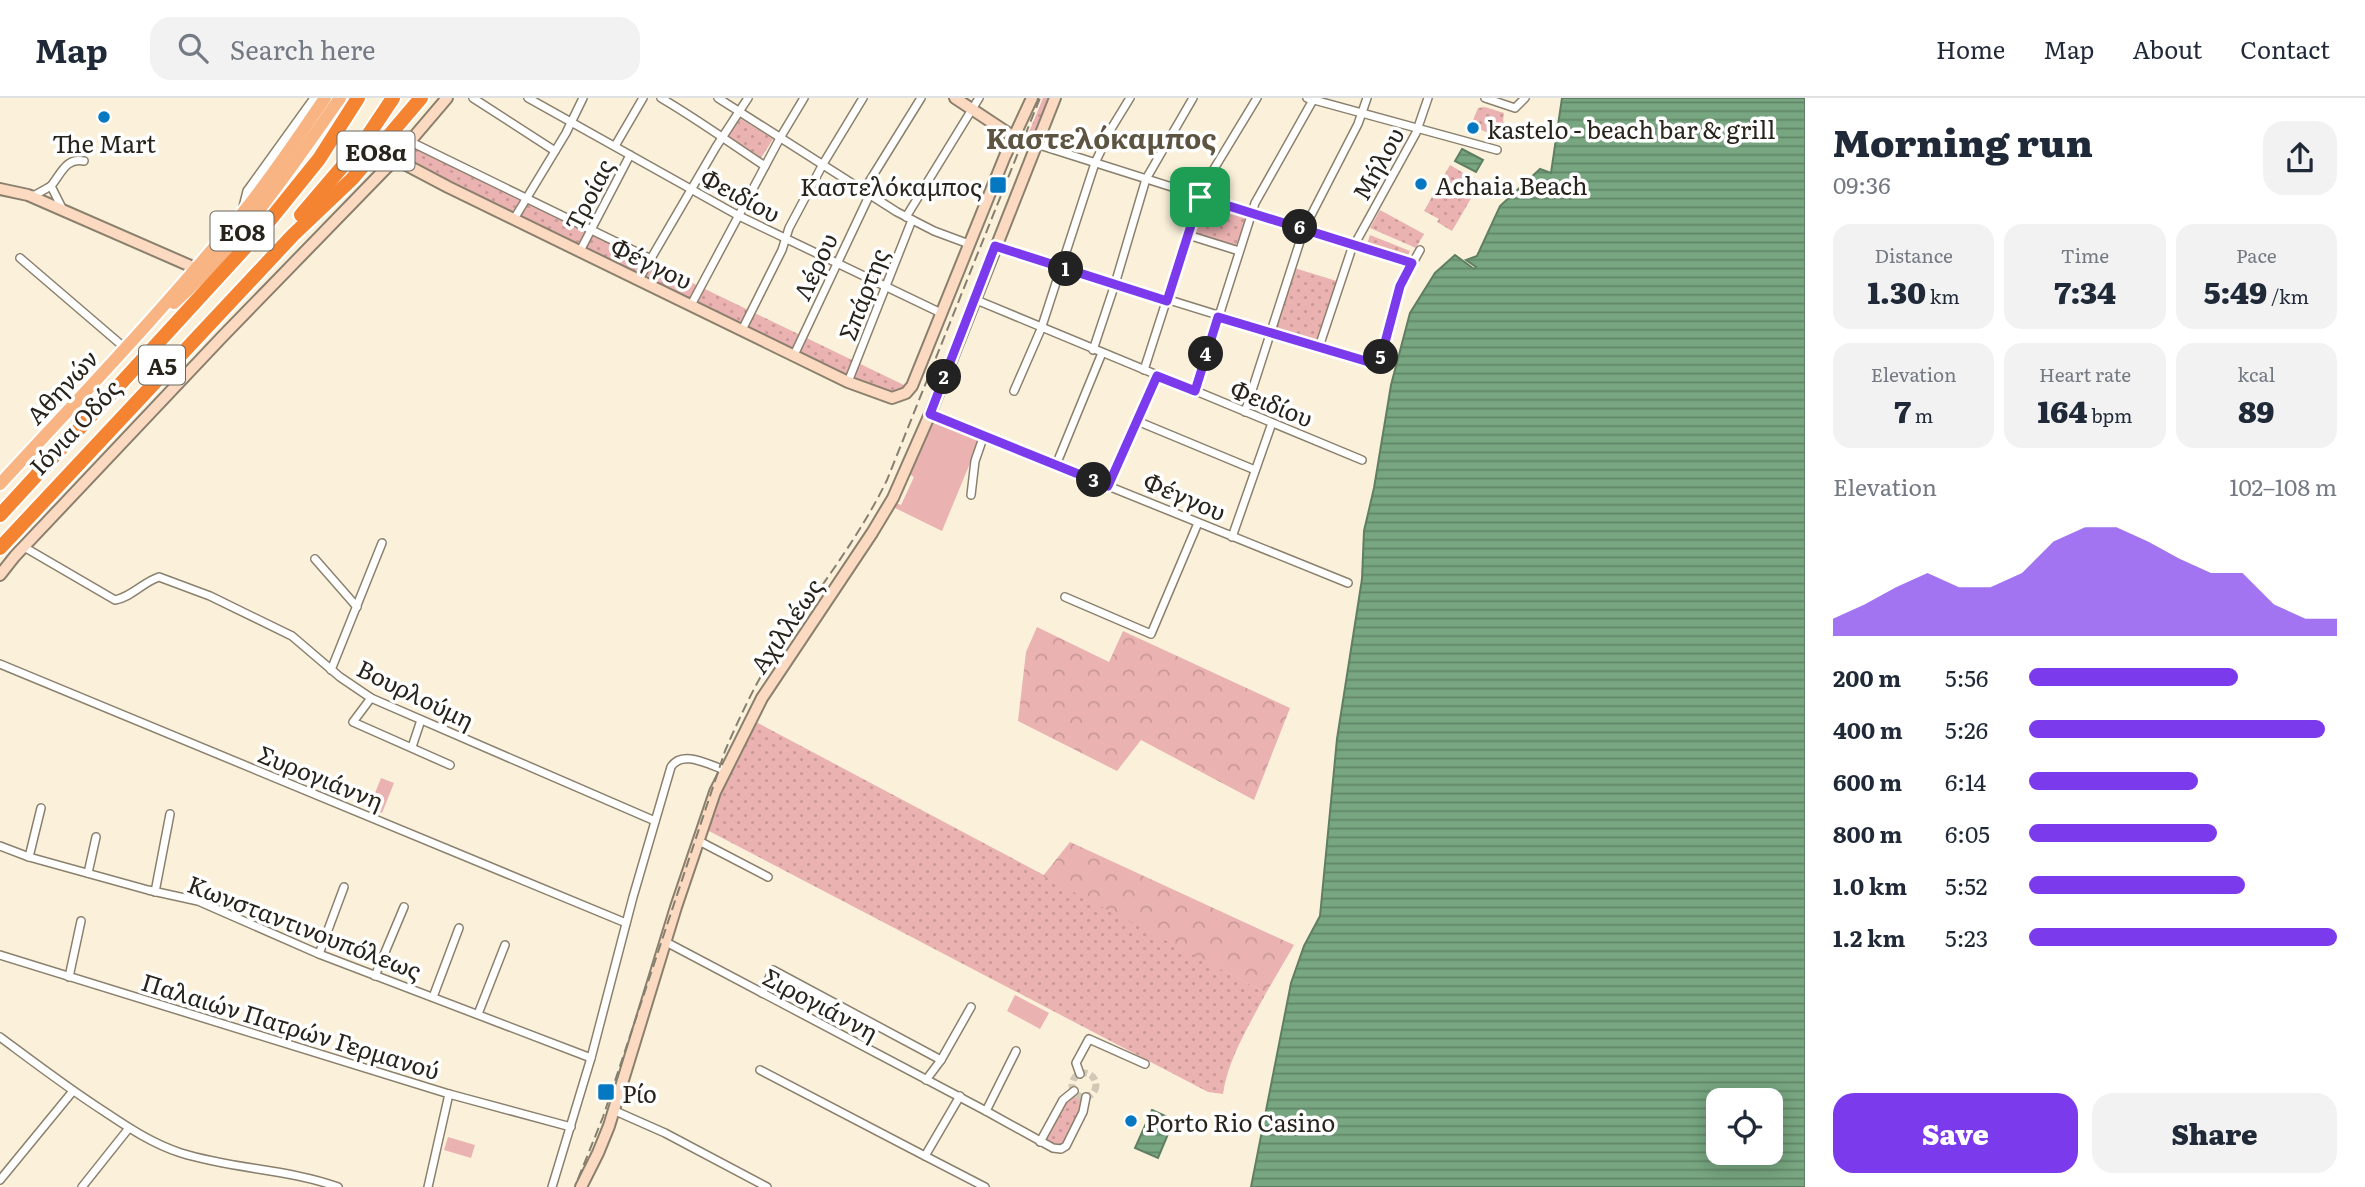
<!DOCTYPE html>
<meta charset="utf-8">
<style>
body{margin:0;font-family:Literata,serif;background:#f2f2f3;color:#1f2937;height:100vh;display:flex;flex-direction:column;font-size:26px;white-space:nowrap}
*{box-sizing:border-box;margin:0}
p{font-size:23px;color:#747a83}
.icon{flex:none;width:38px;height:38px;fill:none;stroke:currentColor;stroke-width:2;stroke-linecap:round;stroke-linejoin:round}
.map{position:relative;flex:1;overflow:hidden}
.sheet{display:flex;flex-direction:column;background:#fff;width:560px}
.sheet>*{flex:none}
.tools{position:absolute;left:1706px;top:990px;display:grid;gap:14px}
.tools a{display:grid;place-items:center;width:77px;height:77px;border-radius:14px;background:#fff;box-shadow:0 4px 18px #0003;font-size:35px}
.pin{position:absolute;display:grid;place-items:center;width:60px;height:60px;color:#fff;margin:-30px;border-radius:14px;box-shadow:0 4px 10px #0006}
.km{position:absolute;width:35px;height:35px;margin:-18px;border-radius:50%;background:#222;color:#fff;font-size:19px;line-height:35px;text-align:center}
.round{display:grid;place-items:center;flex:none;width:74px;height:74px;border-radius:21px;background:#f2f2f3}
.summary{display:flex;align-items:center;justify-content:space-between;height:119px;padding:0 28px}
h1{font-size:38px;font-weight:800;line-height:52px}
.figures{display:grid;grid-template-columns:repeat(3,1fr);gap:10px;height:119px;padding:7px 28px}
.figures div{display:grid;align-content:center;border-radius:18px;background:#f2f2f3;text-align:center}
.figures b{font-size:30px;font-weight:800}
.figures small{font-size:19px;font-weight:400}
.figures p{font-size:19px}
.chart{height:196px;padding:14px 28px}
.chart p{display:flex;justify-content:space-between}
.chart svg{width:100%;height:126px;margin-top:7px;fill:#7c3aed;opacity:.7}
.action{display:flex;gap:14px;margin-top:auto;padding:14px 28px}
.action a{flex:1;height:80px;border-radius:21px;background:#7c3aed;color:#fff;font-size:28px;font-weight:800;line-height:80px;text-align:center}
.action a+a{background:#f2f2f3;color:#1f2937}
ul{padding:0 28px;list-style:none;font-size:23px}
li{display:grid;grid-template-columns:112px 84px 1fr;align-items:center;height:52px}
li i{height:18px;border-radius:9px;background:#7c3aed}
header{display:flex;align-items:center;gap:42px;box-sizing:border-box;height:98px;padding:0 35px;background:#fff;border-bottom:2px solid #e0e1e3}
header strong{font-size:33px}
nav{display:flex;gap:38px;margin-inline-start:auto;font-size:24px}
.search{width:490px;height:63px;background:#f2f2f3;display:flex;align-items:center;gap:18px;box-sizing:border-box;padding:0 24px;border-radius:21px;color:#747a83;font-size:26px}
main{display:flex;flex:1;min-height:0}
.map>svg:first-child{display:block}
.grass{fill:url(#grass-dots)}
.forest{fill:url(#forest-crowns)}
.garden{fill:#eab2b1}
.water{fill:url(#water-rules);stroke:#5f7f62;stroke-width:2;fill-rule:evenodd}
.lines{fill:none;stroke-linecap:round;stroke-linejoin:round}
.street-tunnel{stroke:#d1c8b5;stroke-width:7;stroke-dasharray:7 3.5;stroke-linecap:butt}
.street-casing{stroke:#8a806d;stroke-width:10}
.secondary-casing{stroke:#8a806d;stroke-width:14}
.primary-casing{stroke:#fff;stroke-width:16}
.highway-casing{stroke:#fff;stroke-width:18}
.street{stroke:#fff;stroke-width:7}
.secondary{stroke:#fcdac1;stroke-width:10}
.primary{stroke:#f8b583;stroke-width:12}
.highway{stroke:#f48431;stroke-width:14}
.rail{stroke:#857f70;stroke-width:2;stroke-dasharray:10 5;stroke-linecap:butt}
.route-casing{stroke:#fff;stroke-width:14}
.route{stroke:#7c3aed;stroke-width:9}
.poi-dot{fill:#0678c2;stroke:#fff;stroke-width:2.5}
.labels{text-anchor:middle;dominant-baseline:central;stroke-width:7;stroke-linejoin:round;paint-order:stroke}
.shield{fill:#fff;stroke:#686660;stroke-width:2}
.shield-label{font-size:23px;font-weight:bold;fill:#28241c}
.poi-label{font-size:24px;fill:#28241c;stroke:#fff;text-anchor:start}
.street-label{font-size:24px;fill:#28241c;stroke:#fff}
.quarter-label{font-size:28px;font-weight:bold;fill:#5d5442;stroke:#fff}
</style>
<header>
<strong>Map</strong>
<div class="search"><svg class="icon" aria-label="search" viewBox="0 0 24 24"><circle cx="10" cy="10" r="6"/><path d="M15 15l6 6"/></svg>Search here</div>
<nav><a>Home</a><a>Map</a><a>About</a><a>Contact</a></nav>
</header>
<main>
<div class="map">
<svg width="1805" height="1089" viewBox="0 0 1805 1089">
<defs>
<pattern id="grass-dots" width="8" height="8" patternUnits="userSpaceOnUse" patternTransform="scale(1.75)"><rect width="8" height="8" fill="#eab2b1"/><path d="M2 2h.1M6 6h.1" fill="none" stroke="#c99998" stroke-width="1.8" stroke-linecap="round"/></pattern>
<pattern id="forest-crowns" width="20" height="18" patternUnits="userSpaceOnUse" patternTransform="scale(1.75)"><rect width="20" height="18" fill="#eab2b1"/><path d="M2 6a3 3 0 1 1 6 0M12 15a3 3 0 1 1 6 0" fill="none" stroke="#c99998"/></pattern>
<pattern id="water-rules" width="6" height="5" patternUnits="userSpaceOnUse" patternTransform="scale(1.75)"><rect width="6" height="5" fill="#77a680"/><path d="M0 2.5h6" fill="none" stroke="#628768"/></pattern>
</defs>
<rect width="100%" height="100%" fill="#fbf1db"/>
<!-- grass -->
<g class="grass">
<path d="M1043 0H1049L1030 46 1025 44Z"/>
<path d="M1485 9 1504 15 1503 23 1506 29 1501 35H1488L1471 27 1478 10Z"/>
<path d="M740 20 773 41 761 60 727 40Z"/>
<path d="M414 48 521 100 512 115 409 63 407 57Z"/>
<path d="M1450 67 1480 85 1452 133 1437 124 1439 121 1424 113Z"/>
<path d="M529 104 587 133 579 149 519 119Z"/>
<path d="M1203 106 1246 119 1236 148 1193 134Z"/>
<path d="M1380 112 1424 136 1416 150 1370 130Z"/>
<path d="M592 135 647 162 639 177 584 152Z"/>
<path d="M1370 137 1410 153 1407 160 1367 146Z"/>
<path d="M653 166 908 289 889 298 644 180Z"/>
<path d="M1291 169 1340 184 1319 249 1270 235Z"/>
<path d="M756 624 1266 895C1250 926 1228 960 1223 996L1208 994 707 732 719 698Z"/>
<path d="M1074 993 1080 999H1086L1065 1050 1040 1044 1054 1017Z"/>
</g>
<!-- forest -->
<g class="forest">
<path d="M1037 529 1109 564 1123 533 1290 610 1254 702 1141 642 1117 673 1018 623 1026 554Z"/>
<path d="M1070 744 1294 847 1266 895 1043 778Z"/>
</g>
<!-- garden -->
<g class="garden">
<path d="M933 322 980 341 942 433 891 408 893 404 901 407 914 379 906 374Z"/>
<path d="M381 680 394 685 382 715 369 710Z"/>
<path d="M1015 897 1049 915 1040 931 1007 913Z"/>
<path d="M448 1039 475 1047 471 1060 444 1052Z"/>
</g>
<!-- water -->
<g class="water">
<path d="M1562 0H1805V1089H1251L1291 885 1304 848 1320 818 1337 641 1362 481 1364 433 1374 390 1391 287 1410 215 1435 175 1455 157 1474 171 1476 169 1466 162 1477 158 1500 108 1540 71 1551 75ZM1718 1003H1771V1055H1718Z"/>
<path d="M1462 51 1483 62 1476 74 1455 63Z"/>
<path d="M1152 1012 1174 1022 1158 1060 1135 1050Z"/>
</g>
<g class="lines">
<!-- street-tunnel -->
<circle class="street-tunnel" cx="1084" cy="987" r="12"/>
<!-- street casing -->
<g class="street-casing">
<g id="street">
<path d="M473 0 555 53"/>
<path d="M528 0 739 118 941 215"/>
<path d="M661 0C697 21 730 45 765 68"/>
<path d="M718 0 897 114 934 133 969 146"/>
<path d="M1307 0 1497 52"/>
<path d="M1485 0 1515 10 1525 0"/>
<path d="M411 44 651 161"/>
<path d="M1036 46 1412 165"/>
<path d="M615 48 643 0"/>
<path d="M864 92 921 0"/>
<path d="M30 97H35L51 88"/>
<path d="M63 112 51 88C61 76 66 59 84 63"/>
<path d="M242 113 247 93 314 0"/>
<path d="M906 119 979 0"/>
<path d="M514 121 566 35 583 0"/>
<path d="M1188 137 1239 153"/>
<path d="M995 148 1379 267 1400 188 1420 152"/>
<path d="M580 153 630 57"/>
<path d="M20 160 125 250"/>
<path d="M639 181 716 49 748 0"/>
<path d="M974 201 1362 362"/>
<path d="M691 207 780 40 804 0"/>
<path d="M742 232 782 152 789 130 823 66 863 0"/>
<path d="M1319 249 1351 153 1416 35 1428 0"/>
<path d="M1093 252 1115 186 1146 81 1193 0"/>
<path d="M794 257 870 96"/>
<path d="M1144 272 1203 89 1257 0"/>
<path d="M848 284 912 122"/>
<path d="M1014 293 1041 231 1095 65 1111 31 1130 0"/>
<path d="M1195 293 1255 105 1313 2"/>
<path d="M1245 314 1304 131 1358 26 1367 0"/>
<path d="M930 316 1348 485"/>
<path d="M1137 323 1255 372"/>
<path d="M1056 367 1102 255"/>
<path d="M1108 388 1158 278"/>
<path d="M971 397 975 363 984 337"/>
<path d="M1232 439 1272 325"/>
<path d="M24 449 115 502C132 499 143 484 159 479L210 498 292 538 340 579 371 600 655 723"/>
<path d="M315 461 357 509"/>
<path d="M1065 499 1151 536 1198 425"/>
<path d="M0 566 626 825"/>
<path d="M331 572 382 445"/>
<path d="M371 600 353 624 450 667"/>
<path d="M412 649 421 622"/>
<path d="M699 743 768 779"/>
<path d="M0 748 29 759 148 792 198 803 319 856 591 960"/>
<path d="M29 759 41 710"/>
<path d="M88 775 96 739"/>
<path d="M155 794 170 716"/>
<path d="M666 844 986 1013 1053 1050 1061 1051 1066 1048 1083 1014 1086 999"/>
<path d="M319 856 344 789"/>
<path d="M0 857 449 996 571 1029"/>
<path d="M375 878 404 809"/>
<path d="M69 879 81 823"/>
<path d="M762 895 773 872 941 962"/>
<path d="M433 899 459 830"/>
<path d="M478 916 505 847"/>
<path d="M0 939C35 965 69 991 105 1014 129 1030 153 1046 181 1055 232 1071 288 1071 338 1089"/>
<path d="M760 972 925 1058"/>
<path d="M1080 976 1076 965 1089 941 1145 966"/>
<path d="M926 982 941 962 971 909"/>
<path d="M960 998 925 1058 985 1089"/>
<path d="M613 1012 665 1035 767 1089"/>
<path d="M986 1013 1016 953"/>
<path d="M1040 1044 1063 1002 1074 993"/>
<path d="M0 1082 73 993"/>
<path d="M82 1089 129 1030"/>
<path d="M428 1089 449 996"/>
<path d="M552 1089 591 960 633 799 671 669C682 651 709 667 725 672"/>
</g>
</g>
<!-- secondary casing -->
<g class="secondary-casing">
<g id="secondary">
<path d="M955 0 1014 39"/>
<path d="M395 61 448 89 848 284 892 300 906 295 912 288 1005 58 1032 0"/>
<path d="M0 91 28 97 202 173"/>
<path d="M0 477 15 458 222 239 395 61 447 0"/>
<path d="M581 1089 598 1055 609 1028 676 809 715 694 762 600 872 435 893 400 930 316 1055 0"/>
</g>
</g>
<!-- primary casing -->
<g class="primary-casing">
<g id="primary">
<path d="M174 205C239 146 290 72 340 0"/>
<path d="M0 386C83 296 168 207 245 112 274 76 299 38 325 0"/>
</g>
</g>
<!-- highway casing -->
<g class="highway-casing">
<g id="highway">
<path d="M301 117 365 42 393 0"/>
<path d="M0 417 265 128 319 61 358 0"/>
<path d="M0 450 293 137 352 81 421 0"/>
</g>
</g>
<!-- street -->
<use href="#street" class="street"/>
<!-- secondary -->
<use href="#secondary" class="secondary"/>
<!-- primary -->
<use href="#primary" class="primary"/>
<!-- highway -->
<use href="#highway" class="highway"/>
<!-- rail -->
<path class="rail" d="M578 1081 603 1019 725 653C737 625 750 597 765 571 805 507 854 450 887 382L1040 0"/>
</g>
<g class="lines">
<!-- route casing -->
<g class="route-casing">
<path id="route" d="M1200 99 1412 165 1400 188 1379 267 1218 219 1195 293 1157 278 1108 388 930 316 995 148 1167 203Z"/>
</g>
<!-- route -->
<use href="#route" class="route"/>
</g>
<!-- markers -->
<g class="poi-dot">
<circle cx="104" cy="19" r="7"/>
<circle cx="1473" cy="30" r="7"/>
<circle cx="1421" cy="86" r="7"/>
<rect x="989" y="78" width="18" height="18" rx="3.5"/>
<rect x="597" y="985" width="18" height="18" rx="3.5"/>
<circle cx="1131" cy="1023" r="7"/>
</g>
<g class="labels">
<!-- shield labels -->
<g class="shield">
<rect x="337.5" y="33.5" width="77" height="39" rx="5"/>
<rect x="210.5" y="113.5" width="63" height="39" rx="5"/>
<rect x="139" y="247.5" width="46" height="39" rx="5"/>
</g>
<g class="shield-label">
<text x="376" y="53">ΕΟ8α</text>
<text x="242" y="133">ΕΟ8</text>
<text x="162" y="267">Α5</text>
</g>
<!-- poi labels -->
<g class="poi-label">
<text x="1487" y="30">kastelo - beach bar &amp; grill</text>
<text x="104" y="44" text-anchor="middle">The Mart</text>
<text x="1435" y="86">Achaia Beach</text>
<text x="982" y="87" text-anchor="end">Καστελόκαμπος</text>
<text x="622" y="994">Ρίο</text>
<text x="1145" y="1023">Porto Rio Casino</text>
</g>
<!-- street labels -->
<g class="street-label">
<text transform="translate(1377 65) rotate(-61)">Μήλου</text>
<text transform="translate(588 96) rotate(-63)">Τροίας</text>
<text transform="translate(741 96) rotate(28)">Φειδίου</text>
<text transform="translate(652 164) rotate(26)">Φέγγου</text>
<text transform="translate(814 168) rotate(-65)">Λέρου</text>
<text transform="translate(862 196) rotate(-69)">Σπάρτης</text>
<text transform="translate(61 288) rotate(-47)">Αθηνών</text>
<text transform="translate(1272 304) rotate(22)">Φειδίου</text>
<text transform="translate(74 328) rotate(-47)">Ιόνια Οδός</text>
<text transform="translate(1185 397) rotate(23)">Φέγγου</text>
<text transform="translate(785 527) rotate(-56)">Αχιλλέως</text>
<text transform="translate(416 595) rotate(26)">Βουρλούμη</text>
<text transform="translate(321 678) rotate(22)">Συρογιάννη</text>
<text transform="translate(305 828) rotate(21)">Κωνσταντινουπόλεως</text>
<text transform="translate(821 905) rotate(28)">Σιρογιάννη</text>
<text transform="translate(291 927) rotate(17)">Παλαιών Πατρών Γερμανού</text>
</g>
<!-- quarter labels -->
<g class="quarter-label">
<text x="1101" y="39">Καστελόκαμπος</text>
</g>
</g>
</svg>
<div class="tools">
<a><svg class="icon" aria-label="locate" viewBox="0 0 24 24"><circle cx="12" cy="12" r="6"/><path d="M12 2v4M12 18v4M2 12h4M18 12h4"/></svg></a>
</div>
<div class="pin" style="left:1200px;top:99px;background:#1e9e55"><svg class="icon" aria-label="arrive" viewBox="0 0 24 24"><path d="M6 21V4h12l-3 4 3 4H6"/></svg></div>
<b class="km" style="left:1066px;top:171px">1</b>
<b class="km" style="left:944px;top:279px">2</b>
<b class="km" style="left:1094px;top:382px">3</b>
<b class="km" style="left:1206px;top:256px">4</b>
<b class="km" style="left:1381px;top:259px">5</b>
<b class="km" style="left:1300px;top:129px">6</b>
</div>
<section class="sheet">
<div class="summary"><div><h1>Morning run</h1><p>09:36</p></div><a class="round"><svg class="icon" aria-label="share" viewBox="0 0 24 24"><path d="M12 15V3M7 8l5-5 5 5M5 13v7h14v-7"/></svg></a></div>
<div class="figures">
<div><p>Distance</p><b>1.30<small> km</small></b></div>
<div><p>Time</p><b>7:34</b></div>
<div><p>Pace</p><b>5:49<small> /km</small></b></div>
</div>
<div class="figures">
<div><p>Elevation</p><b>7<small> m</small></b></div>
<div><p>Heart rate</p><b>164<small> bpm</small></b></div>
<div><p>kcal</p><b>89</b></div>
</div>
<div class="chart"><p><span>Elevation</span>102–108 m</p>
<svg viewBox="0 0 160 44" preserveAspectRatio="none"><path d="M0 44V38L10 33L20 27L30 22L40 27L50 27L60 22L70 11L80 6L90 6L100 11L110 17L120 22L130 22L140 33L150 38L160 38V44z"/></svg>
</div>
<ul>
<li><b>200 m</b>5:56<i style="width:68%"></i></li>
<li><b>400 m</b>5:26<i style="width:96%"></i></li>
<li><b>600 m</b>6:14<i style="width:55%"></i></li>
<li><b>800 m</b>6:05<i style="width:61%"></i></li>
<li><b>1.0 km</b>5:52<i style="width:70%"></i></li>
<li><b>1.2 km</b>5:23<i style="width:100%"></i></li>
</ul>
<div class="action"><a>Save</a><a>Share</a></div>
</section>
</main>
